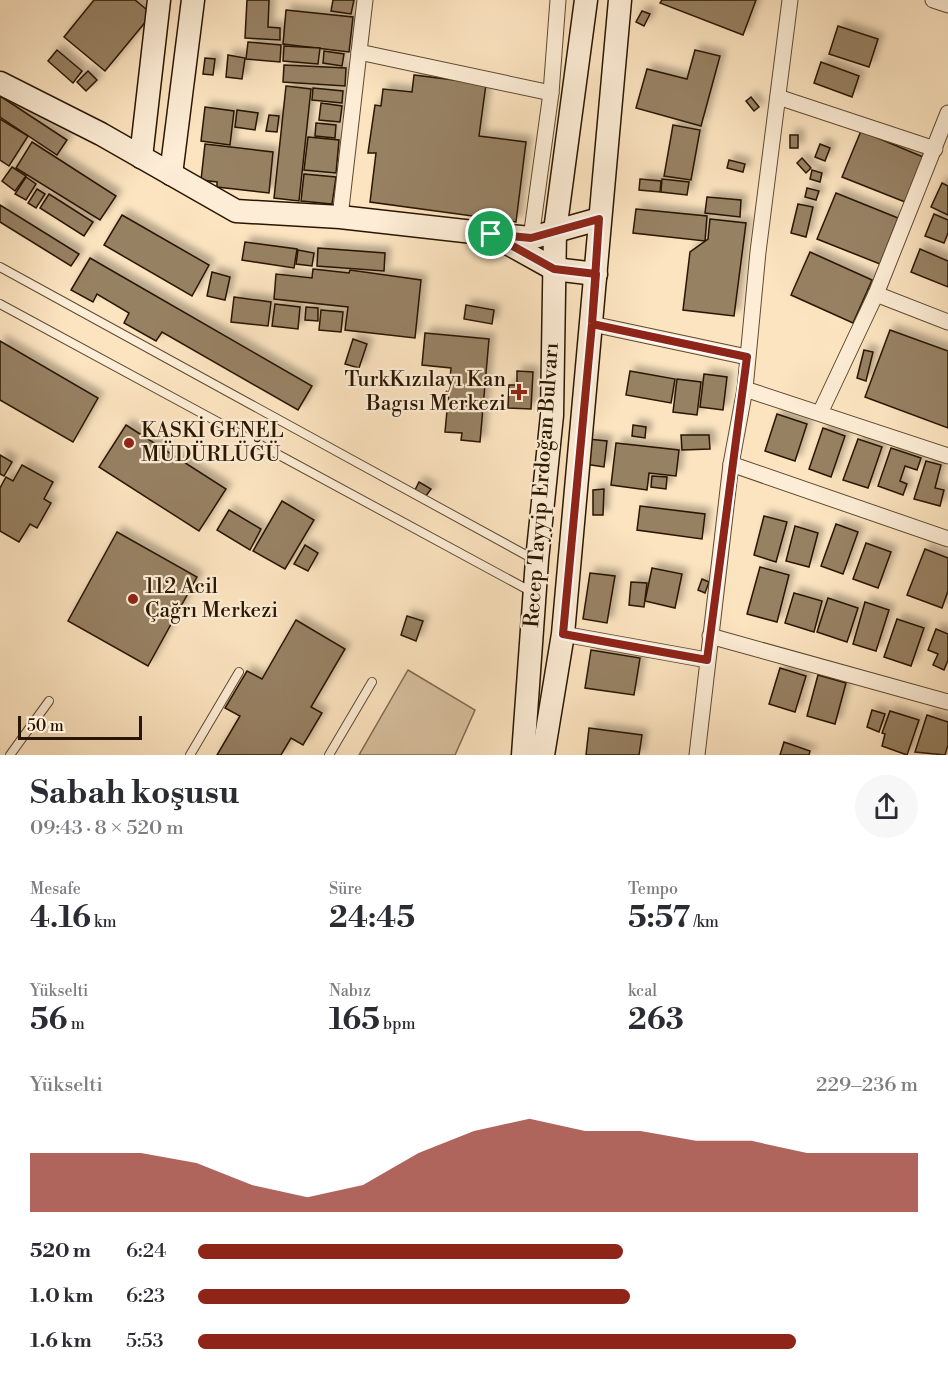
<!DOCTYPE html>
<html lang="tr">
<meta charset="utf-8">
<style>
body{margin:0;font-family:"Libre Bodoni",serif;background:#f7f7f7;color:#2b2b33;height:100vh;display:flex;flex-direction:column;font-size:22px;white-space:nowrap}
*{box-sizing:border-box;margin:0}
p{font-size:20px;color:#7c7c81}
.icon{flex:none;width:33px;height:33px;fill:none;stroke:currentColor;stroke-width:2;stroke-linecap:round;stroke-linejoin:round}
.map{position:relative;height:755px;overflow:hidden}
.side{display:flex;flex-direction:column;background:#fff;flex:1}
.side>*{flex:none}
.scale{position:absolute;left:18px;bottom:15px;width:124px;box-sizing:border-box;padding-left:6px;border:3px solid #291600;border-top:0;font-size:16px;line-height:21px;white-space:nowrap;color:#291600;-webkit-text-stroke:4px #fdedd6;paint-order:stroke}
.pin{position:absolute;display:grid;place-items:center;width:51px;height:51px;color:#fff;margin:-26px;border:3px solid #fff;border-radius:50%;box-shadow:0 2px 6px #0007}
.round{display:grid;place-items:center;flex:none;width:63px;height:63px;border-radius:32px;background:#f7f7f7}
.head{display:flex;align-items:center;justify-content:space-between;height:102px;padding:0 30px}
h1{font-size:33px;font-weight:700;line-height:45px}
.metrics{display:grid;grid-template-columns:repeat(3,1fr);gap:9px;height:102px;padding:6px 30px}
.metrics div{display:grid;align-content:center}
.metrics b{font-size:30px;font-weight:700}
.metrics small{font-size:16px;font-weight:400}
.metrics p{font-size:16px}
.chart{height:168px;padding:12px 30px}
.chart p{display:flex;justify-content:space-between}
.chart svg{width:100%;height:108px;margin-top:6px;fill:#8f2418;opacity:.7}
ul{padding:0 30px;list-style:none;font-size:20px}
li{display:grid;grid-template-columns:96px 72px 1fr;align-items:center;height:45px}
li i{height:15px;border-radius:8px;background:#8f2418}
.map>svg:first-child{display:block}
.green{fill:#d8c19f;stroke:#806c50;stroke-width:1.5}
.building{fill:#978164;stroke:#291600;stroke-width:1.5;filter:url(#shadow)}
.lines{fill:none;stroke-linecap:round;stroke-linejoin:round}
.lane-casing{stroke:#5e4a30;stroke-width:10}
.street-casing{stroke:#5e4a30;stroke-width:17}
.secondary-casing{stroke:#291600;stroke-width:25}
.lane{stroke:#fdedd6;stroke-width:8}
.street{stroke:#fdedd6;stroke-width:15}
.secondary{stroke:#fdedd6;stroke-width:22}
.route-casing{stroke:#fff;stroke-width:12}
.route{stroke:#8f2418;stroke-width:8}
.poi-dot{fill:#8f2418;stroke:#fdedd6;stroke-width:2}
.labels{text-anchor:middle;dominant-baseline:central;stroke-width:4.5;stroke-linejoin:round;paint-order:stroke}
.poi-label{font-size:21px;fill:#291600;stroke:#fdedd6;text-anchor:start}
.street-label{font-size:21px;fill:#291600;stroke:#fdedd6}
</style>
<div class="map">
<svg width="948" height="755" viewBox="0 0 948 755">
<defs>
<filter id="shadow"><feDropShadow dx="5.5" dy="-5.5" stdDeviation="3" flood-color="#0004"/></filter>
</defs>
<rect width="100%" height="100%" fill="#fce4c0"/>
<filter id="stains"><feTurbulence type="fractalNoise" baseFrequency=".00333" numOctaves="4"/><feColorMatrix values="0 0 0 0 .2 0 0 0 0 .09 0 0 0 0 .02 0 0 0 .5 -.17"/></filter>
<radialGradient id="worn" r=".72"><stop offset=".6" stop-color="#630" stop-opacity="0"/><stop offset="1" stop-color="#630" stop-opacity=".3"/></radialGradient>
<!-- green -->
<path class="green" d="M408 670 475 710 455 755H359Z"/>
<!-- building -->
<g class="building">
<path d="M94 0H135L152 14 105 71 64 37Z"/>
<path d="M247 0H269L268 27 280 28V40L245 38Z"/>
<path d="M333 0H354L351 14 331 11Z"/>
<path d="M662 0H756L743 35 660 3Z"/>
<path d="M286 10 353 17 349 52 283 44Z"/>
<path d="M642 11 650 14 644 26 636 22Z"/>
<path d="M838 26 878 39 869 67 829 54Z"/>
<path d="M248 42 281 45 280 62 246 59Z"/>
<path d="M284 46 320 48 318 64 283 61Z"/>
<path d="M57 50 82 71 73 83 48 61Z"/>
<path d="M695 50 720 56 701 126 636 108 647 69 687 79Z"/>
<path d="M324 51 344 54 342 66 323 63Z"/>
<path d="M228 55 245 58 242 79 226 77Z"/>
<path d="M205 58 215 59 213 75 203 74Z"/>
<path d="M821 62 859 76 852 97 814 83Z"/>
<path d="M284 65 346 68 345 86 283 82Z"/>
<path d="M88 71 97 80 86 91 77 82Z"/>
<path d="M414 75 486 84 479 136 526 142 516 222 370 202 376 153H368L375 105 381 106 383 89 412 92Z"/>
<path d="M286 86 311 89 299 201 274 198Z"/>
<path d="M313 88 343 91 342 103 312 100Z"/>
<path d="M0 96 67 140 57 155 0 117Z"/>
<path d="M751 97 759 107 754 111 746 101Z"/>
<path d="M321 103 342 106 340 122 319 120Z"/>
<path d="M205 107 234 111 230 145 201 141Z"/>
<path d="M237 110 258 113 255 130 235 127Z"/>
<path d="M269 115 279 116 277 132 266 131Z"/>
<path d="M0 119 28 136 9 166 0 160Z"/>
<path d="M316 123 336 125 335 138 315 136Z"/>
<path d="M673 125 700 130 691 180 664 176Z"/>
<path d="M861 131 923 157 905 202 842 177Z"/>
<rect x="790" y="135" width="8" height="13"/>
<path d="M308 137 339 140 336 173 304 170Z"/>
<path d="M32 142 116 196 100 220 16 168Z"/>
<path d="M205 144 273 152 269 193 217 187V182L201 180Z"/>
<path d="M820 144 830 148 825 161 815 157Z"/>
<path d="M802 158 811 168 806 173 797 163Z"/>
<path d="M729 160 745 164 743 172 727 168Z"/>
<path d="M12 167 26 176 15 191 2 181Z"/>
<path d="M812 170 822 173 820 182 810 179Z"/>
<path d="M304 174 336 177 332 204 301 201Z"/>
<path d="M26 177 36 184 26 200 15 194Z"/>
<path d="M640 179 661 181 660 192 639 190Z"/>
<path d="M662 179 689 182 687 195 661 192Z"/>
<path d="M942 183 948 186V215L931 207Z"/>
<path d="M807 188 819 191 816 200 805 197Z"/>
<path d="M37 189 45 194 36 208 28 203Z"/>
<path d="M836 193 898 218 880 264 817 239Z"/>
<path d="M49 194 93 222 84 236 40 208Z"/>
<path d="M707 197 741 200 740 217 705 213Z"/>
<path d="M798 204 813 207 806 237 791 233Z"/>
<path d="M0 205 79 254 71 266 0 222Z"/>
<path d="M636 209 707 216 705 241 633 233Z"/>
<path d="M934 214 948 220V233L944 243 925 236Z"/>
<path d="M122 215 209 265 192 296 104 245Z"/>
<path d="M710 219 746 223 734 316 683 310 690 252 708 239Z"/>
<path d="M245 242 297 249 294 268 242 260Z"/>
<path d="M318 248 385 253 384 271 317 266Z"/>
<path d="M920 249 948 261V287L911 272Z"/>
<path d="M298 250 314 253 312 266 296 264Z"/>
<path d="M810 252 872 280 853 323 791 295Z"/>
<path d="M90 258 312 386 298 410 162 332 156 341 124 323 129 313 97 294 93 302 71 290Z"/>
<path d="M313 269 349 273 350 270 421 280 415 338 345 330 348 307 274 299 276 274 312 278Z"/>
<path d="M212 272 230 277 225 300 207 296Z"/>
<path d="M234 297 271 302 268 326 231 322Z"/>
<path d="M275 304 300 307 298 329 272 326Z"/>
<path d="M466 305 494 310 492 324 464 319Z"/>
<path d="M306 307 318 308V321L305 320Z"/>
<path d="M321 310 343 312 341 332 319 330Z"/>
<path d="M890 330 948 351V428L865 397Z"/>
<path d="M425 333 489 339 480 442 461 440 462 433 445 432 451 368 422 365Z"/>
<path d="M353 339 367 344 359 368 345 364Z"/>
<path d="M0 341 98 398 73 442 0 400Z"/>
<path d="M864 350 873 352 866 381 857 378Z"/>
<path d="M517 371 533 372 531 409 508 408 509 385H517Z"/>
<path d="M630 371 675 379 671 403 626 395Z"/>
<path d="M704 374 727 377 723 410 700 407Z"/>
<path d="M677 379 701 382 697 415 673 412Z"/>
<path d="M777 414 807 424 795 461 765 451Z"/>
<path d="M126 425 226 489 199 531 99 467Z"/>
<path d="M633 425 646 427 645 438 632 436Z"/>
<path d="M823 428 845 436 831 477 809 469Z"/>
<path d="M681 435H709L710 449 682 450Z"/>
<path d="M588 439 607 441 604 467 585 464Z"/>
<path d="M858 439 882 447 868 488 843 480Z"/>
<path d="M616 443 679 450 676 476 649 473 647 490 611 485Z"/>
<path d="M891 448 921 458 917 470 905 466 900 481 907 484 903 495 878 486Z"/>
<path d="M0 455 12 462 4 476 0 474Z"/>
<path d="M926 461 941 465 935 488 944 490 940 506 914 499Z"/>
<path d="M22 465 53 482 44 499 51 503 37 528 30 524 19 542 0 531V488L6 477 13 481Z"/>
<path d="M652 476 667 477 666 489 651 487Z"/>
<path d="M419 482 431 489 426 496 415 490Z"/>
<path d="M604 489 603 515H593V490Z"/>
<path d="M282 501 314 520 285 569 253 551Z"/>
<path d="M640 506 705 514 702 539 637 530Z"/>
<path d="M229 510 261 529 250 550 217 530Z"/>
<path d="M764 516 787 522 776 562 754 555Z"/>
<path d="M836 524 858 532 843 574 821 566Z"/>
<path d="M795 526 818 533 809 567 786 561Z"/>
<path d="M117 532 197 577 148 666 68 621Z"/>
<path d="M866 543 891 552 878 588 853 579Z"/>
<path d="M305 545 318 553 308 571 294 564Z"/>
<path d="M925 549 948 558V591L942 608 907 595Z"/>
<path d="M760 567 789 575 777 622 747 614Z"/>
<path d="M652 568 682 574 675 608 645 601Z"/>
<path d="M590 573 615 576 607 623 583 619Z"/>
<path d="M702 579 709 582 705 593 698 590Z"/>
<path d="M631 582 647 583 644 607 629 605Z"/>
<path d="M794 593 822 601 814 632 785 623Z"/>
<path d="M828 598 858 608 847 642 817 632Z"/>
<path d="M865 602 889 610 876 651 853 644Z"/>
<path d="M407 616 423 621 416 641 401 635Z"/>
<path d="M897 619 924 628 911 666 884 657Z"/>
<path d="M296 620 345 649 311 707 322 713 303 745 291 738 281 755H217L240 716 225 708 247 671 262 679Z"/>
<path d="M936 629 948 634V660L944 670 933 665 938 654 928 650Z"/>
<path d="M591 650 640 658 634 695 585 688Z"/>
<path d="M780 668 806 676 795 712 769 704Z"/>
<path d="M818 675 846 683 835 724 807 716Z"/>
<path d="M872 710 885 714 879 732 867 727Z"/>
<path d="M890 711 919 720 907 755 882 746 885 734 882 733Z"/>
<path d="M927 715 948 722V745L945 755 915 752Z"/>
<path d="M589 728 642 735 639 755H586Z"/>
<path d="M784 742 810 751 809 755H780Z"/>
</g>
<g class="lines">
<!-- lane casing -->
<g class="lane-casing">
<g id="lane">
<path d="M0 267 535 560"/>
<path d="M0 304 532 592"/>
<path d="M10 755 49 701"/>
<path d="M190 755 239 672"/>
<path d="M329 755 372 682"/>
</g>
</g>
<!-- street casing -->
<g class="street-casing">
<g id="street">
<path d="M933 0 948 5"/>
<path d="M359 52 551 93"/>
<path d="M778 97 935 149"/>
<path d="M340 217 365 0"/>
<path d="M531 238 551 93 558 0"/>
<path d="M876 294 948 322"/>
<path d="M592 324 747 357"/>
<path d="M745 389 948 456"/>
<path d="M820 413 876 294 948 113"/>
<path d="M731 464 948 539"/>
<path d="M563 634 707 660"/>
<path d="M710 636 948 702"/>
<path d="M697 755 731 464 745 389 758 252 790 0"/>
</g>
</g>
<!-- secondary casing -->
<g class="secondary-casing">
<g id="secondary">
<path d="M0 83 101 134 236 211 340 217 491 234 554 269 596 274"/>
<path d="M141 157 159 0"/>
<path d="M171 174 193 0"/>
<path d="M501 235 531 238 599 219"/>
<path d="M523 755 537 560 552 415 555 231 586 0"/>
<path d="M543 755 563 634 620 0"/>
</g>
</g>
<!-- lane -->
<use href="#lane" class="lane"/>
<!-- street -->
<use href="#street" class="street"/>
<!-- secondary -->
<use href="#secondary" class="secondary"/>
</g>
<g class="lines">
<!-- route casing -->
<g class="route-casing">
<path id="route" d="M491 234 554 269 596 274 592 324 747 357 707 660 563 634 592 324 599 219 531 238 491 234"/>
</g>
<!-- route -->
<use href="#route" class="route"/>
</g>
<!-- markers -->
<g class="poi-dot">
<path d="M516 383h6v6h6v6h-6v6h-6v-6h-6v-6h6z"/>
<circle cx="129" cy="443" r="6"/>
<circle cx="133" cy="599" r="6"/>
</g>
<g class="labels">
<!-- poi labels -->
<g class="poi-label">
<text x="506" y="380" text-anchor="end">TurkKızılayı Kan<tspan x="506" dy="24">Bagısı Merkezi</tspan></text>
<text x="141" y="431">KASKİ GENEL<tspan x="141" dy="24">MÜDÜRLÜĞÜ</tspan></text>
<text x="145" y="587">112 Acil<tspan x="145" dy="24">Çağrı Merkezi</tspan></text>
</g>
<!-- street labels -->
<g class="street-label">
<text transform="translate(542 485) rotate(-86)">Recep Tayyip Erdoğan Bulvarı</text>
</g>
</g>
<rect width="100%" height="100%" filter="url(#stains)"/>
<rect width="100%" height="100%" fill="url(#worn)"/>
</svg>
<div class="scale">50 m</div>
<div class="pin" style="left:491px;top:234px;background:#1e9e55"><svg class="icon" aria-label="arrive" viewBox="0 0 24 24"><path d="M6 21V4h12l-3 4 3 4H6"/></svg></div>
</div>
<section class="side">
<div class="head"><div><h1>Sabah koşusu</h1><p>09:43 · 8 × 520 m</p></div><a class="round"><svg class="icon" aria-label="share" viewBox="0 0 24 24"><path d="M12 15V3M7 8l5-5 5 5M5 13v7h14v-7"/></svg></a></div>
<div class="metrics">
<div><p>Mesafe</p><b>4.16<small> km</small></b></div>
<div><p>Süre</p><b>24:45</b></div>
<div><p>Tempo</p><b>5:57<small> /km</small></b></div>
</div>
<div class="metrics">
<div><p>Yükselti</p><b>56<small> m</small></b></div>
<div><p>Nabız</p><b>165<small> bpm</small></b></div>
<div><p>kcal</p><b>263</b></div>
</div>
<div class="chart"><p><span>Yükselti</span>229–236 m</p>
<svg viewBox="0 0 160 44" preserveAspectRatio="none"><path d="M0 44V20L10 20L20 20L30 24L40 33L50 38L60 33L70 20L80 11L90 6L100 11L110 11L120 15L130 15L140 20L150 20L160 20V44z"/></svg>
</div>
<ul>
<li><b>520 m</b>6:24<i style="width:59%"></i></li>
<li><b>1.0 km</b>6:23<i style="width:60%"></i></li>
<li><b>1.6 km</b>5:53<i style="width:83%"></i></li>
</ul>
</section>
